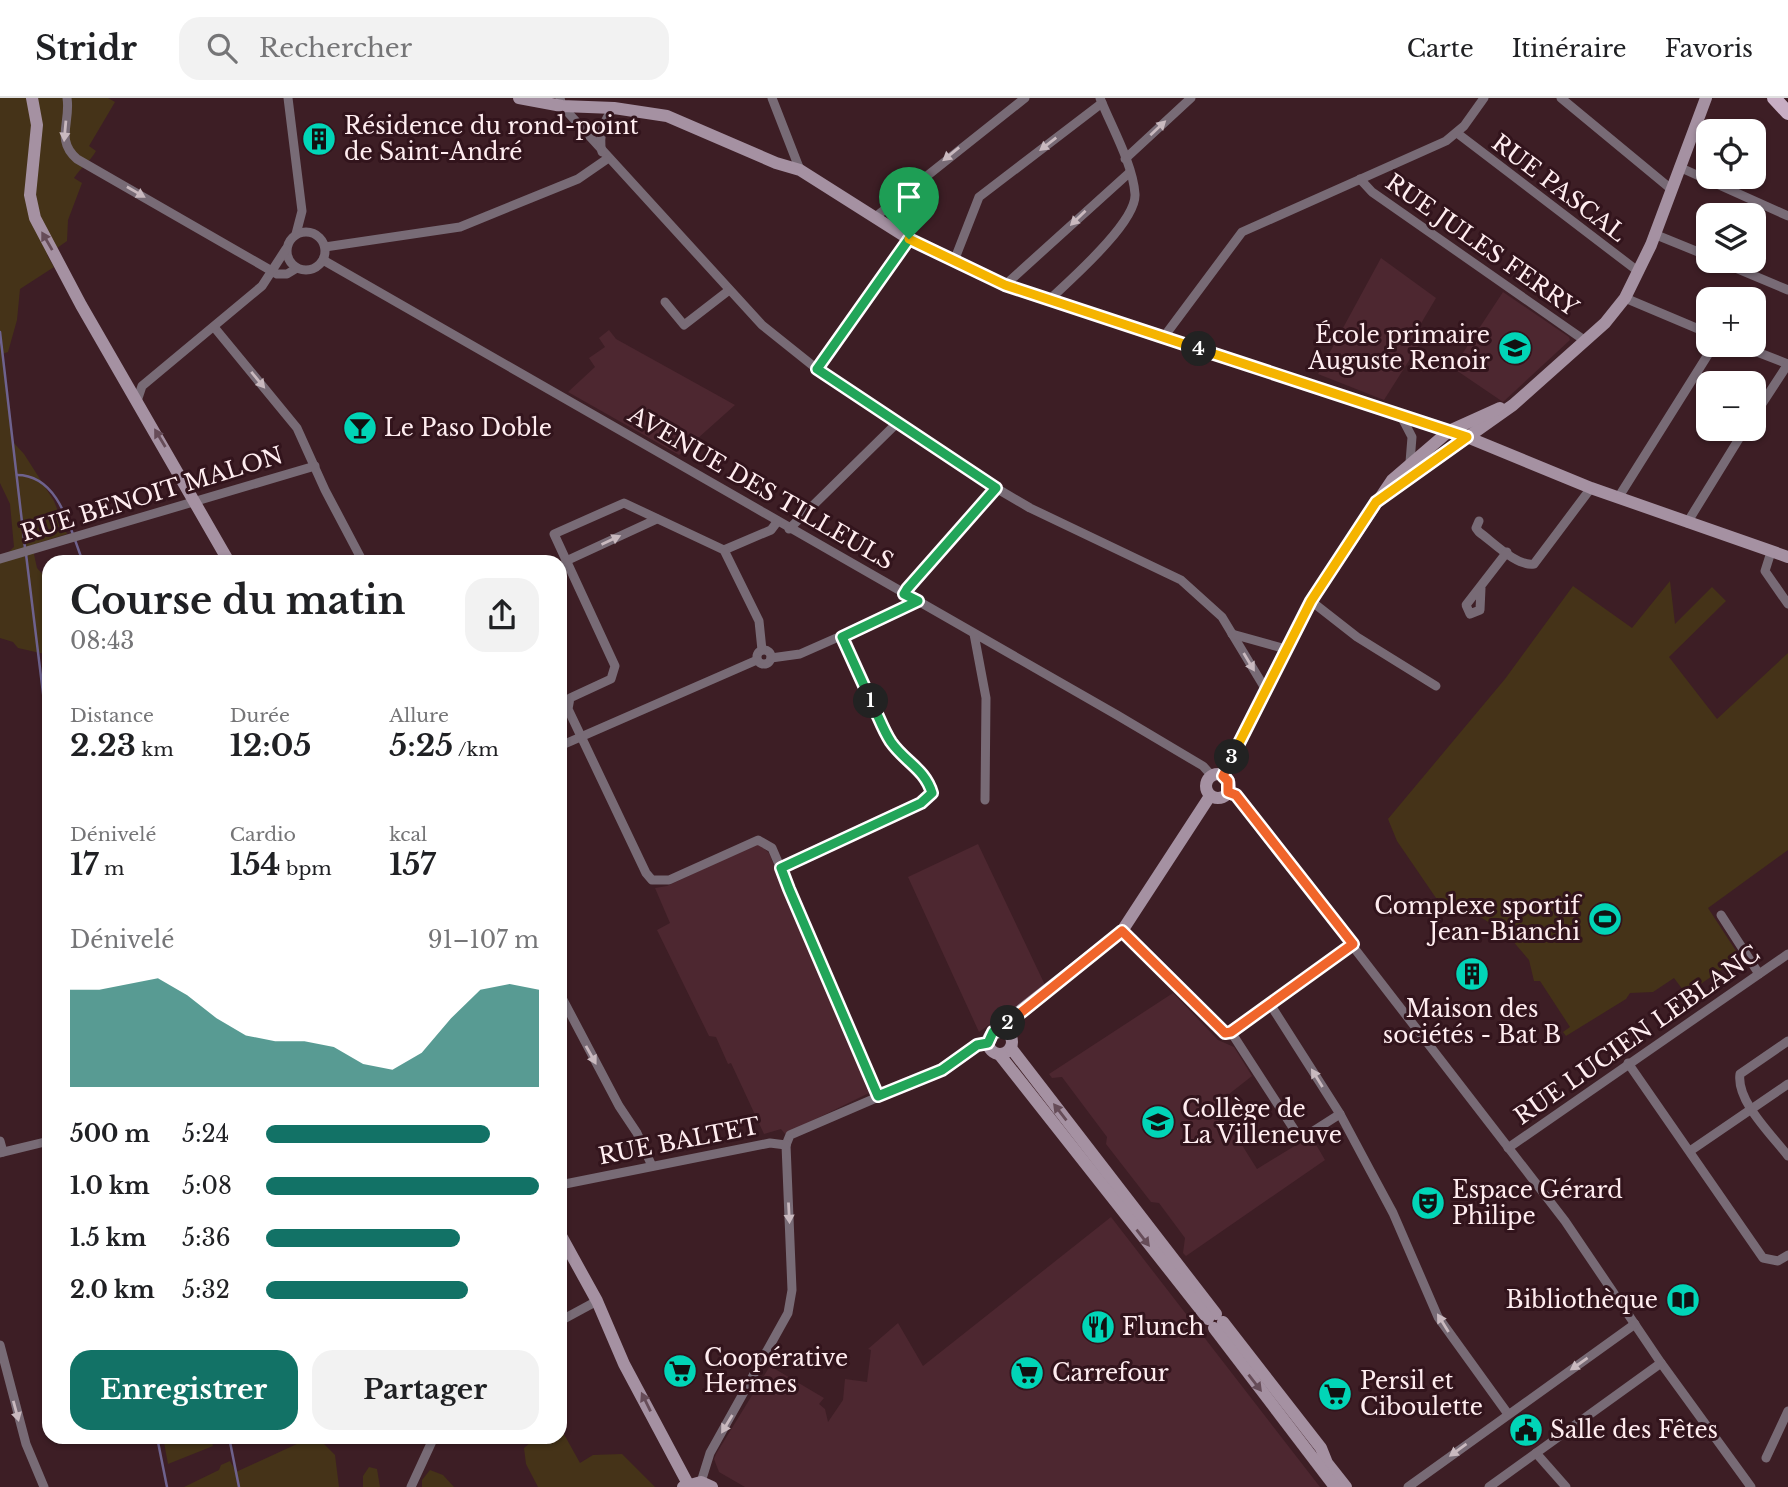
<!DOCTYPE html>
<html lang="fr">
<meta charset="utf-8">
<style>
body{margin:0;font-family:"Libre Baskerville",serif;background:#f2f2f2;color:#202124;height:100vh;display:flex;flex-direction:column;font-size:26px;white-space:nowrap}
*{box-sizing:border-box;margin:0}
p{font-size:23px;color:#757577}
.icon{flex:none;width:38px;height:38px;fill:none;stroke:currentColor;stroke-width:2;stroke-linecap:round;stroke-linejoin:round}
.map{position:relative;flex:1;overflow:hidden}
.panel{position:absolute;left:42px;top:457px;width:525px;height:889px;display:flex;flex-direction:column;background:#fff;border-radius:21px;box-shadow:0 2px 5px #0004}
.panel>*{flex:none}
.controls{position:absolute;left:1696px;top:21px;display:grid;gap:14px}
.controls a{display:grid;place-items:center;width:70px;height:70px;border-radius:14px;background:#fff;box-shadow:0 2px 5px #0004;font-size:35px}
.pin{position:absolute;display:grid;place-items:center;width:60px;height:60px;color:#fff;margin:-72px -30px;border-radius:50% 50% 50% 0;rotate:-45deg;box-shadow:0 0 7px #0007}
.pin .icon{rotate:45deg}
.km{position:absolute;width:35px;height:35px;margin:-18px;border-radius:50%;background:#222;color:#fff;font-size:19px;line-height:35px;text-align:center}
.round{display:grid;place-items:center;flex:none;width:74px;height:74px;border-radius:21px;background:#f2f2f2}
.summary{display:flex;align-items:center;justify-content:space-between;height:119px;padding:0 28px}
h1{font-size:38px;font-weight:800;line-height:52px}
.stats{display:grid;grid-template-columns:repeat(3,1fr);gap:10px;height:119px;padding:7px 28px}
.stats div{display:grid;align-content:center}
.stats b{font-size:30px;font-weight:800}
.stats small{font-size:19px;font-weight:400}
.stats p{font-size:19px}
.chart{height:196px;padding:14px 28px}
.chart p{display:flex;justify-content:space-between}
.chart svg{width:100%;height:126px;margin-top:7px;fill:#127266;opacity:.7}
.cta{display:flex;gap:14px;margin-top:auto;padding:14px 28px}
.cta a{flex:1;height:80px;border-radius:21px;background:#127266;color:#fff;font-size:28px;font-weight:800;line-height:80px;text-align:center}
.cta a+a{background:#f2f2f2;color:#202124}
ul{padding:0 28px;list-style:none;font-size:23px}
li{display:grid;grid-template-columns:112px 84px 1fr;align-items:center;height:52px}
li i{height:18px;border-radius:9px;background:#127266}
header{display:flex;align-items:center;gap:42px;box-sizing:border-box;height:98px;padding:0 35px;background:#fff;border-bottom:2px solid #e0e0e0}
header strong{font-size:33px}
nav{display:flex;gap:38px;margin-inline-start:auto;font-size:24px}
.search{width:490px;height:63px;background:#f2f2f2;display:flex;align-items:center;gap:18px;box-sizing:border-box;padding:0 24px;border-radius:21px;color:#757577;font-size:26px}
.map>svg:first-child{display:block}
.built{fill:#4d2730}
.green{fill:#453318}
.lines{fill:none;stroke-linecap:round;stroke-linejoin:round}
.stream{stroke:#6e628e;stroke-width:2.5}
.street{stroke:#786b76;stroke-width:9}
.secondary{stroke:#a591a2;stroke-width:12}
.primary{stroke:#c8aec4;stroke-width:14}
.oneway{fill:#c9b9bf}
.oneway2{fill:#664c58}
.split-1-casing{stroke:#fff;stroke-width:14}
.split-2-casing{stroke:#fff;stroke-width:14}
.split-3-casing{stroke:#fff;stroke-width:14}
.split-4-casing{stroke:#fff;stroke-width:14}
.split-5-casing{stroke:#fff;stroke-width:14}
.split-1{stroke:#22a559;stroke-width:9}
.split-2{stroke:#22a559;stroke-width:9}
.split-3{stroke:#f0652b;stroke-width:9}
.split-4{stroke:#f5b400;stroke-width:9}
.split-5{stroke:#f5b400;stroke-width:9}
.labels{text-anchor:middle;dominant-baseline:central;stroke-width:6;stroke-linejoin:round;paint-order:stroke}
.poi-label{font-size:23px;fill:#ffedf0;stroke:#32141c;text-anchor:start}
.street-label{font-size:23px;fill:#ffedf0;stroke:#32141c}
</style>
<header>
<strong>Stridr</strong>
<div class="search"><svg class="icon" aria-label="search" viewBox="0 0 24 24"><circle cx="10" cy="10" r="6"/><path d="M15 15l6 6"/></svg>Rechercher</div>
<nav><a>Carte</a><a>Itinéraire</a><a>Favoris</a></nav>
</header>
<div class="map">
<svg width="1788" height="1389" viewBox="0 0 1788 1389">
<rect width="100%" height="100%" fill="#3d1e25"/>
<!-- built -->
<g class="built">
<path d="M1381 160 1436 200 1410 244 1418 248 1415 253 1384 302 1318 276Z"/>
<path d="M1503 194 1569 239 1570 242 1503 304 1453 270Z"/>
<path d="M609 232 616 241 735 307 679 357 568 294 595 269 589 260 605 249 599 240Z"/>
<path d="M758 745 769 755 869 995 785 1036 781 1031 764 1036 731 965 728 966 716 939 709 938 657 832 670 825 655 790 667 788Z"/>
<path d="M978 746 1045 887 979 934 908 779Z"/>
<path d="M1173 895 1218 942 1234 949 1252 978 1210 1011 1231 1039 1235 1036 1257 1071 1311 1038 1325 1062 1186 1158 1183 1155 1185 1140 1159 1105 1151 1104 1106 1046 1107 1039 1062 979 1052 980 1049 976Z"/>
<path d="M1111 1119 1320 1389H745L719 1374 714 1361 716 1356 770 1268 824 1300 819 1306 825 1311 828 1324 843 1302 845 1281 867 1284 871 1252 868 1251 898 1225 923 1268Z"/>
</g>
<!-- green -->
<g class="green">
<path d="M0 0H108L115 4 89 48 96 53C90 64 81 69 74 80L82 85 68 122 67 143 47 157 54 169 20 191 17 222 8 254 2 256 12 343 24 356 54 403 67 436 32 447 37 470 46 480 49 479V557L18 550 13 544 0 540V462L14 449 10 406 0 385Z"/>
<path d="M1670 483 1675 526 1712 489 1726 503 1669 559 1717 621 1788 555V752L1708 810 1740 859 1686 896 1674 880 1653 894 1630 895 1626 901 1566 938 1563 934 1570 929 1540 883H1534L1529 862 1506 835 1482 820 1436 800 1397 743 1388 721 1505 581 1573 488 1632 530Z"/>
<path d="M560 1329 580 1365 593 1357 622 1356 655 1389H538L526 1366 524 1350 537 1339H560Z"/>
<path d="M163 1339H211L213 1348 168 1366Z"/>
<path d="M319 1341 335 1357 339 1389H184L219 1372 221 1367 230 1363 236 1374 299 1345Z"/>
<path d="M369 1369 377 1371 380 1389H363V1378Z"/>
<path d="M430 1372 443 1377 454 1389H422V1382Z"/>
</g>
<g class="lines">
<!-- stream -->
<g class="stream">
<path d="M0 234 25 450"/>
<path d="M17 377C59 377 70 431 83 464"/>
<path d="M26 456 49 644"/>
<path d="M157 1339 167 1389"/>
<path d="M229 1339 239 1389"/>
</g>
<!-- street -->
<g class="street">
<path d="M67 0C71 24 55 42 77 61L277 176H287L297 170"/>
<path d="M288 0 302 113 296 136"/>
<path d="M560 0 562 8 762 227 817 271 996 390 1030 410 1181 482 1222 519 1266 592"/>
<path d="M772 0 800 72"/>
<path d="M1561 0 1671 91"/>
<path d="M1457 35 1639 174"/>
<path d="M602 54C598 38 604 21 614 10"/>
<path d="M1125 61 1191 0"/>
<path d="M1679 69 1788 118"/>
<path d="M1360 81 1372 94 1584 242"/>
<path d="M874 120 1025 0"/>
<circle cx="306" cy="153" r="19"/>
<path d="M1654 136 1708 158"/>
<path d="M325 149 460 129 578 81 607 61"/>
<path d="M323 162 1117 617 1203 668 1212 678"/>
<path d="M954 163 979 99 1102 5"/>
<path d="M1719 163 1788 192"/>
<path d="M1005 187 1129 75"/>
<path d="M1625 200 1708 235"/>
<path d="M1048 203C1069 183 1137 124 1135 96 1133 66 1111 28 1100 0"/>
<path d="M665 204 684 227 728 193"/>
<path d="M214 229 297 330 325 392 363 464"/>
<path d="M1163 240 1242 134 1446 43 1464 28 1484 0"/>
<path d="M1739 247 1788 266"/>
<path d="M817 271 909 141"/>
<path d="M137 303 142 288 262 188 286 151"/>
<path d="M1401 318 1412 339 1410 364"/>
<path d="M1754 318 1788 266"/>
<path d="M1618 400 1714 247"/>
<path d="M1479 423 1476 430 1479 434C1493 444 1517 469 1534 466L1591 390"/>
<path d="M1687 425 1745 331"/>
<path d="M789 431 896 326"/>
<path d="M724 452 771 432 777 424"/>
<path d="M1771 454 1765 473 1788 506"/>
<path d="M0 461 315 368"/>
<path d="M566 463 657 421"/>
<path d="M1481 490 1480 512 1470 516 1466 507 1507 454"/>
<path d="M904 496 996 390"/>
<path d="M1311 503 1357 539 1436 588"/>
<path d="M974 536 986 600 985 702"/>
<path d="M1232 536 1286 551"/>
<circle cx="764" cy="559" r="7"/>
<path d="M762 552 759 523 724 452 624 405 554 436 615 568 611 581 570 600 568 611 646 775 652 782H669L758 742 772 750 878 998"/>
<path d="M771 560 800 556 918 504"/>
<path d="M560 648 757 562"/>
<path d="M1228 694 1236 697 1565 1123 1661 1265 1751 1389"/>
<path d="M781 770 921 705 932 694C924 668 901 663 888 639 871 607 857 572 842 539"/>
<path d="M1721 817 1759 876"/>
<path d="M1122 833 1225 935 1231 934 1353 846"/>
<path d="M560 896 619 1008 637 1035 652 1068"/>
<path d="M1270 906 1340 1016 1371 1074 1393 1115 1438 1219 1508 1316"/>
<path d="M1231 934 1299 1039H1304L1340 1016"/>
<path d="M1788 943 1740 976C1736 1003 1772 1037 1788 1058"/>
<path d="M1628 965 1763 1160 1778 1163 1788 1157"/>
<path d="M0 1043 3 1054"/>
<path d="M786 1047 790 1037 941 972 977 947 988 945"/>
<path d="M1508 1050 1788 856"/>
<path d="M1690 1053 1788 986"/>
<path d="M0 1055 49 1043"/>
<path d="M560 1087 770 1045 786 1047"/>
<path d="M560 1223 597 1203"/>
<path d="M0 1247 26 1346 44 1389"/>
<path d="M1536 1355 1566 1389"/>
<path d="M1766 1360 1788 1313"/>
<path d="M701 1384 710 1355 788 1215 792 1192 786 1047"/>
<path d="M411 1389 434 1339"/>
<path d="M1408 1389 1635 1226"/>
<path d="M1489 1389 1661 1265"/>
</g>
<!-- secondary -->
<g class="secondary">
<path d="M32 0 37 27 30 97 35 120 81 207 229 464"/>
<path d="M519 0 562 8 614 10 667 18 776 65 800 72 909 141 1005 187 1467 339 1591 390 1788 459"/>
<path d="M1376 404 1513 307 1605 225 1625 200 1651 147 1706 0"/>
<circle cx="1218" cy="688" r="12"/>
<path d="M1223 678 1311 503 1392 382 1449 333 1500 310"/>
<circle cx="1000" cy="944" r="12"/>
<path d="M1005 932 1012 919 1122 833 1210 698"/>
<path d="M1011 950 1216 1216"/>
<path d="M999 956 1208 1221"/>
<path d="M560 1136 597 1203 624 1266 688 1386"/>
<path d="M1223 1224 1321 1350 1327 1365 1346 1389"/>
<path d="M1214 1230 1335 1389"/>
<path d="M683 1389 701 1384 712 1389"/>
</g>
<!-- primary -->
<path class="primary" d="M1774 0 1788 15"/>
</g>
<!-- one-way arrows -->
<defs><path id="oneway-solid" d="M-6-.8H1V-3.2L6.5 0L1 3.2V.8H-6Z" transform="scale(1.75)"/></defs>
<g class="oneway">
<use href="#oneway-solid" transform="translate(1158 30) rotate(-43)"/>
<use href="#oneway-solid" transform="translate(65 33) rotate(95)"/>
<use href="#oneway-solid" transform="translate(1048 46) rotate(142)"/>
<use href="#oneway-solid" transform="translate(951 56) rotate(141)"/>
<use href="#oneway-solid" transform="translate(136 94) rotate(30)"/>
<use href="#oneway-solid" transform="translate(1078 120) rotate(136)"/>
<use href="#oneway-solid" transform="translate(258 282) rotate(50)"/>
<use href="#oneway-solid" transform="translate(611 442) rotate(-25)"/>
<use href="#oneway-solid" transform="translate(1249 564) rotate(59)"/>
<use href="#oneway-solid" transform="translate(591 957) rotate(61)"/>
<use href="#oneway-solid" transform="translate(1317 980) rotate(-122)"/>
<use href="#oneway-solid" transform="translate(789 1115) rotate(87)"/>
<use href="#oneway-solid" transform="translate(1443 1225) rotate(-122)"/>
<use href="#oneway-solid" transform="translate(1579 1266) rotate(145)"/>
<use href="#oneway-solid" transform="translate(16 1313) rotate(75)"/>
<use href="#oneway-solid" transform="translate(727 1326) rotate(121)"/>
<use href="#oneway-solid" transform="translate(1458 1352) rotate(144)"/>
</g>
<g class="oneway2">
<use href="#oneway-solid" transform="translate(47 143) rotate(-120)"/>
<use href="#oneway-solid" transform="translate(160 340) rotate(-121)"/>
<use href="#oneway-solid" transform="translate(1060 1014) rotate(-128)"/>
<use href="#oneway-solid" transform="translate(1143 1140) rotate(52)"/>
<use href="#oneway-solid" transform="translate(1255 1285) rotate(52)"/>
<use href="#oneway-solid" transform="translate(646 1304) rotate(-116)"/>
</g>
<g class="lines">
<!-- split-1 casing -->
<g class="split-1-casing">
<path id="split-1" d="M871 603 842 539 918 503 904 496 907 491 996 390 817 271 909 141"/>
</g>
<!-- split-2 casing -->
<g class="split-2-casing">
<path id="split-2" d="M871 603C878 617 883 632 891 644 905 664 925 671 932 695L921 705 781 770 789 791 878 998 942 972 977 947 988 945 993 934 1005 932 1008 925"/>
</g>
<!-- split-3 casing -->
<g class="split-3-casing">
<path id="split-3" d="M1008 925 1122 833 1225 935 1231 934 1353 846 1236 697 1228 694V683L1223 678 1232 659"/>
</g>
<!-- split-4 casing -->
<g class="split-4-casing">
<path id="split-4" d="M1199 251 1467 339 1376 404 1311 503 1232 659"/>
</g>
<!-- split-5 casing -->
<g class="split-5-casing">
<path id="split-5" d="M909 141 1005 187 1199 251"/>
</g>
<!-- split-1 -->
<use href="#split-1" class="split-1"/>
<!-- split-2 -->
<use href="#split-2" class="split-2"/>
<!-- split-3 -->
<use href="#split-3" class="split-3"/>
<!-- split-4 -->
<use href="#split-4" class="split-4"/>
<!-- split-5 -->
<use href="#split-5" class="split-5"/>
</g>
<!-- icons -->
<defs>
<g id="building-disc" transform="scale(1.75)"><circle r="9.5" fill="#01d5b7" stroke="#32141c"/><path d="M-4-6H4V6H1V3H-1V6H-4ZM-2.5-4.3h1.7v1.8h-1.7ZM.8-4.3h1.7v1.8H.8ZM-2.5-1h1.7V.8h-1.7ZM.8-1h1.7V.8H.8Z" fill="#111"/></g>
<g id="school-disc" transform="scale(1.75)"><circle r="9.5" fill="#01d5b7" stroke="#32141c"/><path d="M0-5L7-2L0 1L-7-2ZM-4 1L0 2.5L4 1V4Q0 6-4 4Z" fill="#111"/></g>
<g id="bar-disc" transform="scale(1.75)"><circle r="9.5" fill="#01d5b7" stroke="#32141c"/><path d="M-6-5H6L.8 .8V4.5H3.5V6h-7V4.5H-.8V.8Z" fill="#111"/></g>
<g id="stadium-disc" transform="scale(1.75)"><circle r="9.5" fill="#01d5b7" stroke="#32141c"/><path d="M0-5a6.5 5 0 1 0 0 10a6.5 5 0 1 0 0-10ZM-3.5-1.8h7v3.6h-7Z" fill="#111"/></g>
<g id="theatre-disc" transform="scale(1.75)"><circle r="9.5" fill="#01d5b7" stroke="#32141c"/><path d="M-5-5.5Q0-4 5-5.5V0Q5 5 0 6Q-5 5-5 0ZM-3.3-2.5H-1v1.5H-3.3ZM1-2.5H3.3v1.5H1ZM-2.8 1Q0 5.5 2.8 1Z" fill="#111"/></g>
<g id="library-disc" transform="scale(1.75)"><circle r="9.5" fill="#01d5b7" stroke="#32141c"/><path d="M-6-4Q-3-5.5-.7-3.5V5Q-3 3-6 4ZM6-4Q3-5.5 .7-3.5V5Q3 3 6 4Z" fill="#111"/></g>
<g id="restaurant-disc" transform="scale(1.75)"><circle r="9.5" fill="#01d5b7" stroke="#32141c"/><path d="M-5-6h1v4h1v-4h1v4h1v-4h1v5L-1.5 .5V6h-2V.5L-5-1ZM5-6V6H3V1.5H1.5Q1.5-4 5-6Z" fill="#111"/></g>
<g id="supermarket-disc" transform="scale(1.75)"><circle r="9.5" fill="#01d5b7" stroke="#32141c"/><path d="M-6-5.5h2.5l.6 2H6L4.5 2H-2.5L-4.4-4H-6ZM-1.5 3.2a1.3 1.3 0 1 0 .1 0ZM3 3.2a1.3 1.3 0 1 0 .1 0Z" fill="#111"/></g>
<g id="civic-disc" transform="scale(1.75)"><circle r="9.5" fill="#01d5b7" stroke="#32141c"/><path d="M-.6-6.5H3V-4.5H.6V-3L4-1V1h2V6H-6V1h2V-1L-.6-3ZM-1.2 2.5V6h2.4V2.5Z" fill="#111"/></g>
</defs>
<g fill-rule="evenodd">
<use href="#building-disc" x="319" y="41"/>
<use href="#school-disc" x="1515" y="250"/>
<use href="#bar-disc" x="360" y="330"/>
<use href="#stadium-disc" x="1605" y="821"/>
<use href="#building-disc" x="1472" y="876"/>
<use href="#school-disc" x="1158" y="1024"/>
<use href="#theatre-disc" x="1428" y="1105"/>
<use href="#library-disc" x="1683" y="1202"/>
<use href="#restaurant-disc" x="1098" y="1229"/>
<use href="#supermarket-disc" x="680" y="1273"/>
<use href="#supermarket-disc" x="1027" y="1275"/>
<use href="#supermarket-disc" x="1335" y="1296"/>
<use href="#civic-disc" x="1526" y="1332"/>
</g>
<g class="labels">
<!-- poi labels -->
<g class="poi-label">
<text x="344" y="28">Résidence du rond-point<tspan x="344" dy="26">de Saint-André</tspan></text>
<text x="1490" y="237" text-anchor="end">École primaire<tspan x="1490" dy="26">Auguste Renoir</tspan></text>
<text x="384" y="330">Le Paso Doble</text>
<text x="1580" y="808" text-anchor="end">Complexe sportif<tspan x="1580" dy="26">Jean-Bianchi</tspan></text>
<text x="1472" y="911" text-anchor="middle">Maison des<tspan x="1472" dy="26">sociétés - Bat B</tspan></text>
<text x="1182" y="1011">Collège de<tspan x="1182" dy="26">La Villeneuve</tspan></text>
<text x="1452" y="1092">Espace Gérard<tspan x="1452" dy="26">Philipe</tspan></text>
<text x="1658" y="1202" text-anchor="end">Bibliothèque</text>
<text x="1122" y="1229">Flunch</text>
<text x="704" y="1260">Coopérative<tspan x="704" dy="26">Hermes</tspan></text>
<text x="1052" y="1275">Carrefour</text>
<text x="1360" y="1283">Persil et<tspan x="1360" dy="26">Ciboulette</tspan></text>
<text x="1550" y="1332">Salle des Fêtes</text>
</g>
<!-- street labels -->
<g class="street-label">
<text transform="translate(1559 90) rotate(37)">RUE PASCAL</text>
<text transform="translate(1482 147) rotate(35)">RUE JULES FERRY</text>
<text transform="translate(761 390) rotate(30)">AVENUE DES TILLEULS</text>
<text transform="translate(152 396) rotate(-17)">RUE BENOIT MALON</text>
<text transform="translate(1637 937) rotate(-35)">RUE LUCIEN LEBLANC</text>
<text transform="translate(679 1043) rotate(-11)">RUE BALTET</text>
</g>
</g>
</svg>
<div class="controls">
<a><svg class="icon" aria-label="locate" viewBox="0 0 24 24"><circle cx="12" cy="12" r="6"/><path d="M12 2v4M12 18v4M2 12h4M18 12h4"/></svg></a>
<a><svg class="icon" aria-label="layers" viewBox="0 0 24 24"><path d="M12 4l9 5-9 5-9-5zM3 14l9 5 9-5"/></svg></a>
<a>+</a>
<a>−</a>
</div>
<div class="pin" style="left:909px;top:141px;background:#1e9e55"><svg class="icon" aria-label="arrive" viewBox="0 0 24 24"><path d="M6 21V4h12l-3 4 3 4H6"/></svg></div>
<b class="km" style="left:871px;top:603px">1</b>
<b class="km" style="left:1008px;top:925px">2</b>
<b class="km" style="left:1232px;top:659px">3</b>
<b class="km" style="left:1199px;top:251px">4</b>
<section class="panel">
<div class="summary"><div><h1>Course du matin</h1><p>08:43</p></div><a class="round"><svg class="icon" aria-label="share" viewBox="0 0 24 24"><path d="M12 15V3M7 8l5-5 5 5M5 13v7h14v-7"/></svg></a></div>
<div class="stats">
<div><p>Distance</p><b>2.23<small> km</small></b></div>
<div><p>Durée</p><b>12:05</b></div>
<div><p>Allure</p><b>5:25<small> /km</small></b></div>
</div>
<div class="stats">
<div><p>Dénivelé</p><b>17<small> m</small></b></div>
<div><p>Cardio</p><b>154<small> bpm</small></b></div>
<div><p>kcal</p><b>157</b></div>
</div>
<div class="chart"><p><span>Dénivelé</span>91–107 m</p>
<svg viewBox="0 0 160 44" preserveAspectRatio="none"><path d="M0 44V10L10 10L20 8L30 6L40 12L50 20L60 26L70 28L80 28L90 30L100 36L110 38L120 32L130 20L140 10L150 8L160 10V44z"/></svg>
</div>
<ul>
<li><b>500 m</b>5:24<i style="width:82%"></i></li>
<li><b>1.0 km</b>5:08<i style="width:100%"></i></li>
<li><b>1.5 km</b>5:36<i style="width:71%"></i></li>
<li><b>2.0 km</b>5:32<i style="width:74%"></i></li>
</ul>
<div class="cta"><a>Enregistrer</a><a>Partager</a></div>
</section>
</div>
